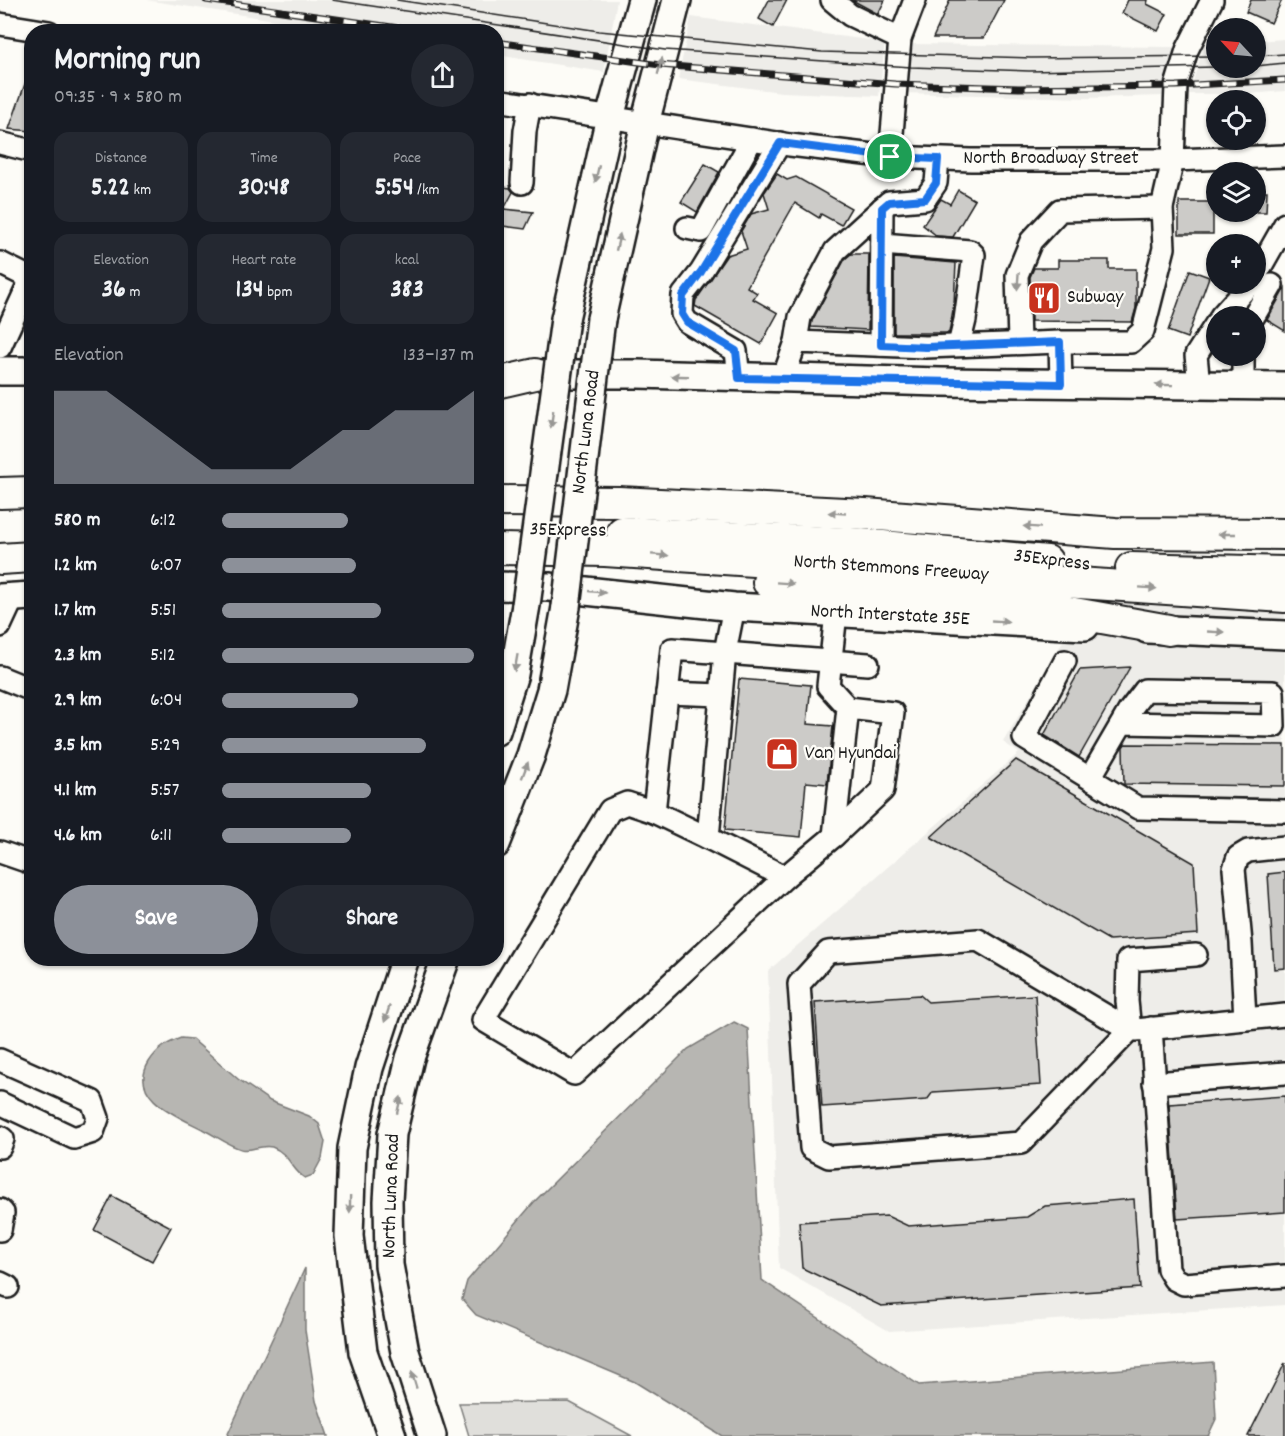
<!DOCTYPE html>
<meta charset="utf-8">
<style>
body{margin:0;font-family:Dekko,sans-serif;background:#242831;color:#f1f3f6;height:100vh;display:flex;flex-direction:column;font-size:22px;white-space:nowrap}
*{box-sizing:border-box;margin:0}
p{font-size:20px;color:#9ea1a6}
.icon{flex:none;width:33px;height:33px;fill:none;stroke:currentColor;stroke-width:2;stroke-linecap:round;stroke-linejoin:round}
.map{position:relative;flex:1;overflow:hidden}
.sheet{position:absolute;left:24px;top:24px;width:480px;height:942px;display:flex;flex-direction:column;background:#171b24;border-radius:24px;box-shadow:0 2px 4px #0004}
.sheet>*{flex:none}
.needle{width:39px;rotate:296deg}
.controls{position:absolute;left:1206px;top:18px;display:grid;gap:12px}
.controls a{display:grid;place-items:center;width:60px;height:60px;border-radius:50%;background:#171b24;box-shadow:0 2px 4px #0004;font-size:30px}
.pin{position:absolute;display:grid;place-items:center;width:51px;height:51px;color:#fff;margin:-26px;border:3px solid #fff;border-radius:50%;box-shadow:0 2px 6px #0007}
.round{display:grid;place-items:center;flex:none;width:63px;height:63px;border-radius:32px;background:#242831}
.summary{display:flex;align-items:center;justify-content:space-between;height:102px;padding:0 30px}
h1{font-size:33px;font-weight:800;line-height:45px}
.figures{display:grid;grid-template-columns:repeat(3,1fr);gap:9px;height:102px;padding:6px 30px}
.figures div{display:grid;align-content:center;border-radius:15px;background:#242831;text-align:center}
.figures b{font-size:26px;font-weight:800}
.figures small{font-size:16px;font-weight:400}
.figures p{font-size:16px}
.chart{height:168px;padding:12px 30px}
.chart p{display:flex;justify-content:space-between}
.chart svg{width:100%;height:108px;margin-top:6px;fill:#8c9099;opacity:.7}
.primary-button{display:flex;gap:12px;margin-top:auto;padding:12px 30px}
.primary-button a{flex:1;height:69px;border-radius:36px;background:#8c9099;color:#fff;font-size:24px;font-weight:800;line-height:69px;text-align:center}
.primary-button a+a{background:#242831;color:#f1f3f6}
ul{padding:0 30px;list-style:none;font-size:20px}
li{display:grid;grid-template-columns:96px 72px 1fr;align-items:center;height:45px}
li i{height:15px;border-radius:8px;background:#8c9099}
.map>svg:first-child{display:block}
.built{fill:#eeede9}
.green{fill:#e0dfdb;stroke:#7e7e7c;stroke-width:1.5}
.water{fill:#b7b6b2;stroke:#797876;stroke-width:1.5}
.building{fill:#cccbc8;stroke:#1c1c1c;stroke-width:1.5}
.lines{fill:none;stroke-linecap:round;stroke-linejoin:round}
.minor-casing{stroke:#1c1c1c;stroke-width:26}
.major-casing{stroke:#1c1c1c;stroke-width:32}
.highway-casing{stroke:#1c1c1c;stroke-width:34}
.minor{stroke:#fdfcf7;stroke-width:21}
.major{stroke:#fdfcf7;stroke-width:27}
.highway{stroke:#fdfcf7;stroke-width:30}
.tram{stroke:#1c1c1c;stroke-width:1.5}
.rail-casing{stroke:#1c1c1c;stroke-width:7}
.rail{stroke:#fdfcf7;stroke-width:4.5;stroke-dasharray:14;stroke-linecap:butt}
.major-bridge-casing{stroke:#1c1c1c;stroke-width:32;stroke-linecap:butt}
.major-bridge{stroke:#fdfcf7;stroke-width:27}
.oneway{fill:#989794}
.route-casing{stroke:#fff;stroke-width:12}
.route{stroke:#1a73e8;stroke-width:8}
.labels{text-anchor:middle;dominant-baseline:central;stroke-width:4.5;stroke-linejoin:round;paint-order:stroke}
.street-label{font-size:20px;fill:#1c1c1c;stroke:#fdfcf7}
.poi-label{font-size:20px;fill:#1c1c1c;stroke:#fdfcf7;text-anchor:start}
</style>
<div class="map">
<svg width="1285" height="1436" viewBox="0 0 1285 1436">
<rect width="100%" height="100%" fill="#fdfcf7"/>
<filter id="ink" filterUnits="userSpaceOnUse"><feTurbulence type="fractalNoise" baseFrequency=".0167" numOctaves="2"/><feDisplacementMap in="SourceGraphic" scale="12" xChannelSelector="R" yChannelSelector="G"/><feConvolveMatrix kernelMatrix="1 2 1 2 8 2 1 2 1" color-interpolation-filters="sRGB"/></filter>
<g filter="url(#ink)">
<!-- built -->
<g class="built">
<path d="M146 0H617L604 72 497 55 496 32 346 31Z"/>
<path d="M691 17 885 42 879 96 782 92 678 79Z"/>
<path d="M1285 39V91L1248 94H1189L1204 45 1216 44V68H1256V41Z"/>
<path d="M909 44 1075 46 1174 47 1165 96 1086 98 903 93Z"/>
<path d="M1098 582 1285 590V1305L889 1331 779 1268 768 971 1019 753 1003 742Z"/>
</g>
<!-- green -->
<path class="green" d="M569 1402 632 1436H469L459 1403Z"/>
<!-- water -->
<g class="water">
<path d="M734 1022 748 1029 762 1280 919 1385 1213 1362 1216 1419 1208 1436H722L635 1382 476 1315 462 1299 467 1281 534 1202 688 1049Z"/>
<path d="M181 1038 192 1039 238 1079 270 1101 309 1116 319 1124 325 1142 322 1158 313 1175 305 1178C292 1171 289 1153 272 1147 261 1144 251 1152 241 1149 229 1146 216 1136 204 1130 180 1117 127 1098 149 1062 157 1049 167 1043 181 1038Z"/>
<path d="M305 1268V1330L316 1401 328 1436H227Z"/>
</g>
<!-- building -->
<g class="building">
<path d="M769 0H787L773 27 759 19Z"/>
<path d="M852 0H885L878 14Z"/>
<path d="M950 0H1004L984 38H933Z"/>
<path d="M1128 0H1148L1147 4 1167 14 1158 31 1122 13Z"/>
<path d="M1251 0H1282L1271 23 1246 12Z"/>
<path d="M30 70 32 131 9 129Z"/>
<path d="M705 164 719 172 697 212 681 202Z"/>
<path d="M777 174 787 180 796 177 851 208 841 225 821 214 819 218 795 203 747 287 757 293 753 299 778 313 761 344 695 306 696 300 727 255 747 249 741 231 751 214 769 209 764 193Z"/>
<path d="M496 186 510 188 513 192 504 209 533 212 525 229 496 225Z"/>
<path d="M958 190 975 200 953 237 937 236 923 225 941 199 950 204Z"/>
<path d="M1256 191H1267L1266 212H1256Z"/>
<rect x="1179" y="202" width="34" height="32"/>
<path d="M851 254H869L868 330 811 327 812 321 845 259Z"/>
<path d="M894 258 956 263 954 304 949 333H894Z"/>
<path d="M1058 260H1109V269H1136V308L1132 322 1031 321 1030 277 1034 268H1058Z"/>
<path d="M1190 270 1209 277 1187 338 1168 331Z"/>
<path d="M1285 288V331L1267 320Z"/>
<path d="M1130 667 1079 757 1044 735 1080 670Z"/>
<path d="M739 679 811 685 807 724 833 726 827 784 806 782 801 837 725 830Z"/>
<path d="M1125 744 1285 745V786L1124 784 1123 747Z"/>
<path d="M1016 760 1194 863 1198 934 1109 940 931 837Z"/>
<path d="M1285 872V968L1274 969 1268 874Z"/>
<path d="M920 995 928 1002 1035 995 1041 1085 933 1092 927 1100 822 1107 815 1002Z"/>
<path d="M1285 1096V1212L1177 1219 1169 1104Z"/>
<path d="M112 1196 171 1227 152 1261 94 1230Z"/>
<path d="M1134 1199 1140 1288 881 1306 802 1268 799 1222 887 1216 908 1226 1027 1217 1045 1206Z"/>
<path d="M1285 1363V1436H1248Z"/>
</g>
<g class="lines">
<!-- minor casing -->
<g class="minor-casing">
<g id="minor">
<path d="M832 0 850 15 900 39"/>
<path d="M0 24 49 32"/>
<path d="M496 100 790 145 890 157 971 160H1173L1285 156"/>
<path d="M0 143 32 151"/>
<path d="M890 157 900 39 915 0"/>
<path d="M522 183 525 131 530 104"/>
<path d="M687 228 701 231 752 139"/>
<path d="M882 244 970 251 974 255 965 320 959 345"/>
<path d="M0 263 30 278"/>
<path d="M1256 275 1285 224"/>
<path d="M1221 316 1250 284"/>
<path d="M1254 316 1272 285"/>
<path d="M796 342 800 317 835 251 889 202 925 199 936 183 938 159"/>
<path d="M1019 342 1017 275 1031 241 1060 210 1162 208"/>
<path d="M881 345 882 208"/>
<path d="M0 347 32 277"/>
<path d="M1243 356V386"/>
<path d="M739 378 736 351 687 322 682 314 683 295 701 272 780 143"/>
<path d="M783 378 796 342 926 347 1060 342"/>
<path d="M1061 384 1060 342H1131L1143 331 1164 248 1162 208 1173 160 1176 86 1187 50 1212 0"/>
<path d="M1199 385 1196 355 1216 324"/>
<path d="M734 607 725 652 708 838 785 877 834 836 848 708 828 686 836 613"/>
<path d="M0 626 13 598"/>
<path d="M1065 661 1024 738 1138 808 1285 811"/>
<path d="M0 677 32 690"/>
<path d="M667 693 721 695"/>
<path d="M1090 778 1129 711 1145 690 1273 692 1274 726 1123 723"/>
<path d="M654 812 627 803 610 810 483 1020 574 1074 785 877"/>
<path d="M834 836 883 790 893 713 848 708"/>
<path d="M708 838 654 812 672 649 868 664"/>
<path d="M0 852 32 863"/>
<path d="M1245 1019 1241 943 1234 869 1238 857 1248 851 1285 847"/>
<path d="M1151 1028 1168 1269 1174 1279 1184 1284 1285 1276"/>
<path d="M1130 1030 978 940 828 952 799 984 811 1148 829 1157 1021 1143 1130 1030 1127 1001 1128 960 1196 955"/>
<path d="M1136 1030 1285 1015"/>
<path d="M0 1060 92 1101 98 1118 93 1132 74 1138 0 1103"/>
<path d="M1154 1083 1285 1073"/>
<path d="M0 1137 3 1139 0 1147"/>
<path d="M0 1210 3 1213 0 1230"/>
<path d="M0 1283 8 1287"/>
</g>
</g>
<!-- major casing -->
<g class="major-casing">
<g id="major">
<path d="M565 319 610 117 642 0"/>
<path d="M601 319 645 123 677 0"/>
<path d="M0 371H32"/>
<path d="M534 374H637L941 382 1285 386"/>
<path d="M496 586 549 587 734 607 1085 626"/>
<path d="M0 598 32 596"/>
<path d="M1147 629 1285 635"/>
<path d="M496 731 514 674 526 605"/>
<path d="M496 844 531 755 551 690 566 607"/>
<path d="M392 1436 363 1352 349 1236 352 1148 369 1068 405 958"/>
<path d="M432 1436 405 1352 389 1265 388 1201 392 1134 410 1058 446 958"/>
</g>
</g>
<!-- highway casing -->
<g class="highway-casing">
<g id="highway">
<path d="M496 383 535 374"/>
<path d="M0 493 32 492"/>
<path d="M496 501 619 502 865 514 1115 533 1285 534"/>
<path d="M622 532 850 543 1047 561"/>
<path d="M496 549 605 551 1285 597"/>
<path d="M0 559 32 557"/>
<path d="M1131 568 1285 572"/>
<path d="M768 582 1035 606 1169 630"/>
</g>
</g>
<!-- minor -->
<use href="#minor" class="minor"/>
<!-- major -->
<use href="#major" class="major"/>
<!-- highway -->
<use href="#highway" class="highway"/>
<!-- tram -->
<g class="tram">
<path d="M332 0 665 50 911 67 1029 71 1216 67"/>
<path d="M397 0 599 31 822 52 1031 58 1216 56"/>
<path d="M1256 56 1285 54"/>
<path d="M1256 66 1285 63"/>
</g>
<!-- rail casing -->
<g class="rail-casing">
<g id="rail">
<path d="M206 0 426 32"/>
<path d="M496 42 660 65 895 84 1019 88 1176 86 1285 80"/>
</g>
</g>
<!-- rail -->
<use href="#rail" class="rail"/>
<!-- major-bridge casing -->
<g class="major-bridge-casing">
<g id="major-bridge">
<path d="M526 605 565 319"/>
<path d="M566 607 601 319"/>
</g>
</g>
<!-- major-bridge -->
<use href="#major-bridge" class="major-bridge"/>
</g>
<!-- one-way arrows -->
<defs><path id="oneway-solid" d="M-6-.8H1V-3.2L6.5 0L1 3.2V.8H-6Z" transform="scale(1.5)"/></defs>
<g class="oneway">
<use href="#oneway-solid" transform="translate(660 66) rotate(-75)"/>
<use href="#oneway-solid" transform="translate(597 174) rotate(103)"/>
<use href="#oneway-solid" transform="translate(618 242) rotate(-77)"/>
<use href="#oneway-solid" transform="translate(1018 281) rotate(94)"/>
<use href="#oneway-solid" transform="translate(680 376) rotate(-178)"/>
<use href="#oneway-solid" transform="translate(1164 385) rotate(-179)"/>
<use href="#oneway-solid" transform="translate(552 419) rotate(98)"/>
<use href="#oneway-solid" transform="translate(837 513) rotate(-177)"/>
<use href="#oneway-solid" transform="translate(1032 527) rotate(-176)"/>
<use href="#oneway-solid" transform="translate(1227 534) rotate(-180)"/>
<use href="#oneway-solid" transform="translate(660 555) rotate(4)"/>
<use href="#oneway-solid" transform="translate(785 583) rotate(4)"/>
<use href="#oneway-solid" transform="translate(1148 588) rotate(4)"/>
<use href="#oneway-solid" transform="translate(597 592) rotate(6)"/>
<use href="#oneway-solid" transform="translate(1000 621) rotate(3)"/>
<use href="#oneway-solid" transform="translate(1216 632) rotate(3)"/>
<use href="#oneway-solid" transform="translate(516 663) rotate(100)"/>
<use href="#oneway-solid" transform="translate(525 770) rotate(-69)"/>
<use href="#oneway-solid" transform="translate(387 1014) rotate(108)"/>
<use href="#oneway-solid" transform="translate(399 1105) rotate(-77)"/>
<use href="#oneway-solid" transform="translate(350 1204) rotate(91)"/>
<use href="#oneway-solid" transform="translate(414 1380) rotate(-107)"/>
</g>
</g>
<g class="lines" filter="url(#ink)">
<!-- route casing -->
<g class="route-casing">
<path id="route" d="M780 143 890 157 938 159 936 183 925 199 889 202 882 208 881 345 926 347 1060 342 1061 384 739 378 736 351 687 322 682 314 683 296 701 272Z"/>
</g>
<!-- route -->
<use href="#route" class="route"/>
</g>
<!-- icons -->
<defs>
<g id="restaurant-square" transform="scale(1.725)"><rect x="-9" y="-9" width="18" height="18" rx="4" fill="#c8321e" stroke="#fdfcf7"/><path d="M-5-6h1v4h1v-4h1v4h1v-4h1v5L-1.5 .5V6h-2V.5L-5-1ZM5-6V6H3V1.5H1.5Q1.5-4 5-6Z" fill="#fff"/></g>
<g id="shop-square" transform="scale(1.725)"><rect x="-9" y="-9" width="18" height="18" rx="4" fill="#c8321e" stroke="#fdfcf7"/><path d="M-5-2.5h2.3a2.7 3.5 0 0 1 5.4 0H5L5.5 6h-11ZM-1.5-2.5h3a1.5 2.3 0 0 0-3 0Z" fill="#fff"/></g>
</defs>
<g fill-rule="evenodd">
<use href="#restaurant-square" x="1044" y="298"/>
<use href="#shop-square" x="782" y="754"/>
</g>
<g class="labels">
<!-- street labels -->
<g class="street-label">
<text x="1051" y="159">North Broadway Street</text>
<text transform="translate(587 432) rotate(-83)">North Luna Road</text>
<text transform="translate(568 531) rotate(1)">35Express</text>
<text transform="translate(1052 561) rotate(7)">35Express</text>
<text transform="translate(891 569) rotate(4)">North Stemmons Freeway</text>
<text transform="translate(890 616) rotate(3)">North Interstate 35E</text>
<text transform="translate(392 1196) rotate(-88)">North Luna Road</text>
</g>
<!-- poi labels -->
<g class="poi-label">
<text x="1067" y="298">Subway</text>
<text x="805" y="754">Van Hyundai</text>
</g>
</g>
</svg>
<div class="controls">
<a><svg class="needle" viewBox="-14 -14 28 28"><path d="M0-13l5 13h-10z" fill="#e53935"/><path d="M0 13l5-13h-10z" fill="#9ea1a6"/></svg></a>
<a><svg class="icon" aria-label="locate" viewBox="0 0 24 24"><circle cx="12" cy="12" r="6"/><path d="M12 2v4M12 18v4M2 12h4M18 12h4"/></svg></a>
<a><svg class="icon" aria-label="layers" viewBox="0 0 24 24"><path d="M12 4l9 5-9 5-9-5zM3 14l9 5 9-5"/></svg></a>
<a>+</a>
<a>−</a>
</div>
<div class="pin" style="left:890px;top:157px;background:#1e9e55"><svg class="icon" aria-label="arrive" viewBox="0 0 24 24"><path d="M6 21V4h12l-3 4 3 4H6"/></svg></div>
<section class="sheet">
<div class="summary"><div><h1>Morning run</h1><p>09:35 · 9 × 580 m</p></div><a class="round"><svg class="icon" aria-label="share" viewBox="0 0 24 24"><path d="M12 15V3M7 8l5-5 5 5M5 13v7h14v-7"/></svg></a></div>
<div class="figures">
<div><p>Distance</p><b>5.22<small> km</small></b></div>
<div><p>Time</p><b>30:48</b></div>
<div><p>Pace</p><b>5:54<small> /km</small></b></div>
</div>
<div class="figures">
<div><p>Elevation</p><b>36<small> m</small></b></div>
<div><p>Heart rate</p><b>134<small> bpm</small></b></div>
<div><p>kcal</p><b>383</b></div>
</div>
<div class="chart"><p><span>Elevation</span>133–137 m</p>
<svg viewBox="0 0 160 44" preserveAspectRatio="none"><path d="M0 44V6L10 6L20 6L30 14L40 22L50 30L60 38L70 38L80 38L90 38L100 30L110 22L120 22L130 14L140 14L150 14L160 6V44z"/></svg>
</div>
<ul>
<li><b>580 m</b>6:12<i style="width:50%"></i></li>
<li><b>1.2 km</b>6:07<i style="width:53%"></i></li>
<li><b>1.7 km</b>5:51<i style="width:63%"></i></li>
<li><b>2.3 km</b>5:12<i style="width:100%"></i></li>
<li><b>2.9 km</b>6:04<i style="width:54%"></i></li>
<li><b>3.5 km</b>5:29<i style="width:81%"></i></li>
<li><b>4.1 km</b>5:57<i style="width:59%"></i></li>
<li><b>4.6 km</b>6:11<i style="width:51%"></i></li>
</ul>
<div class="primary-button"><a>Save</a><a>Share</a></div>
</section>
</div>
